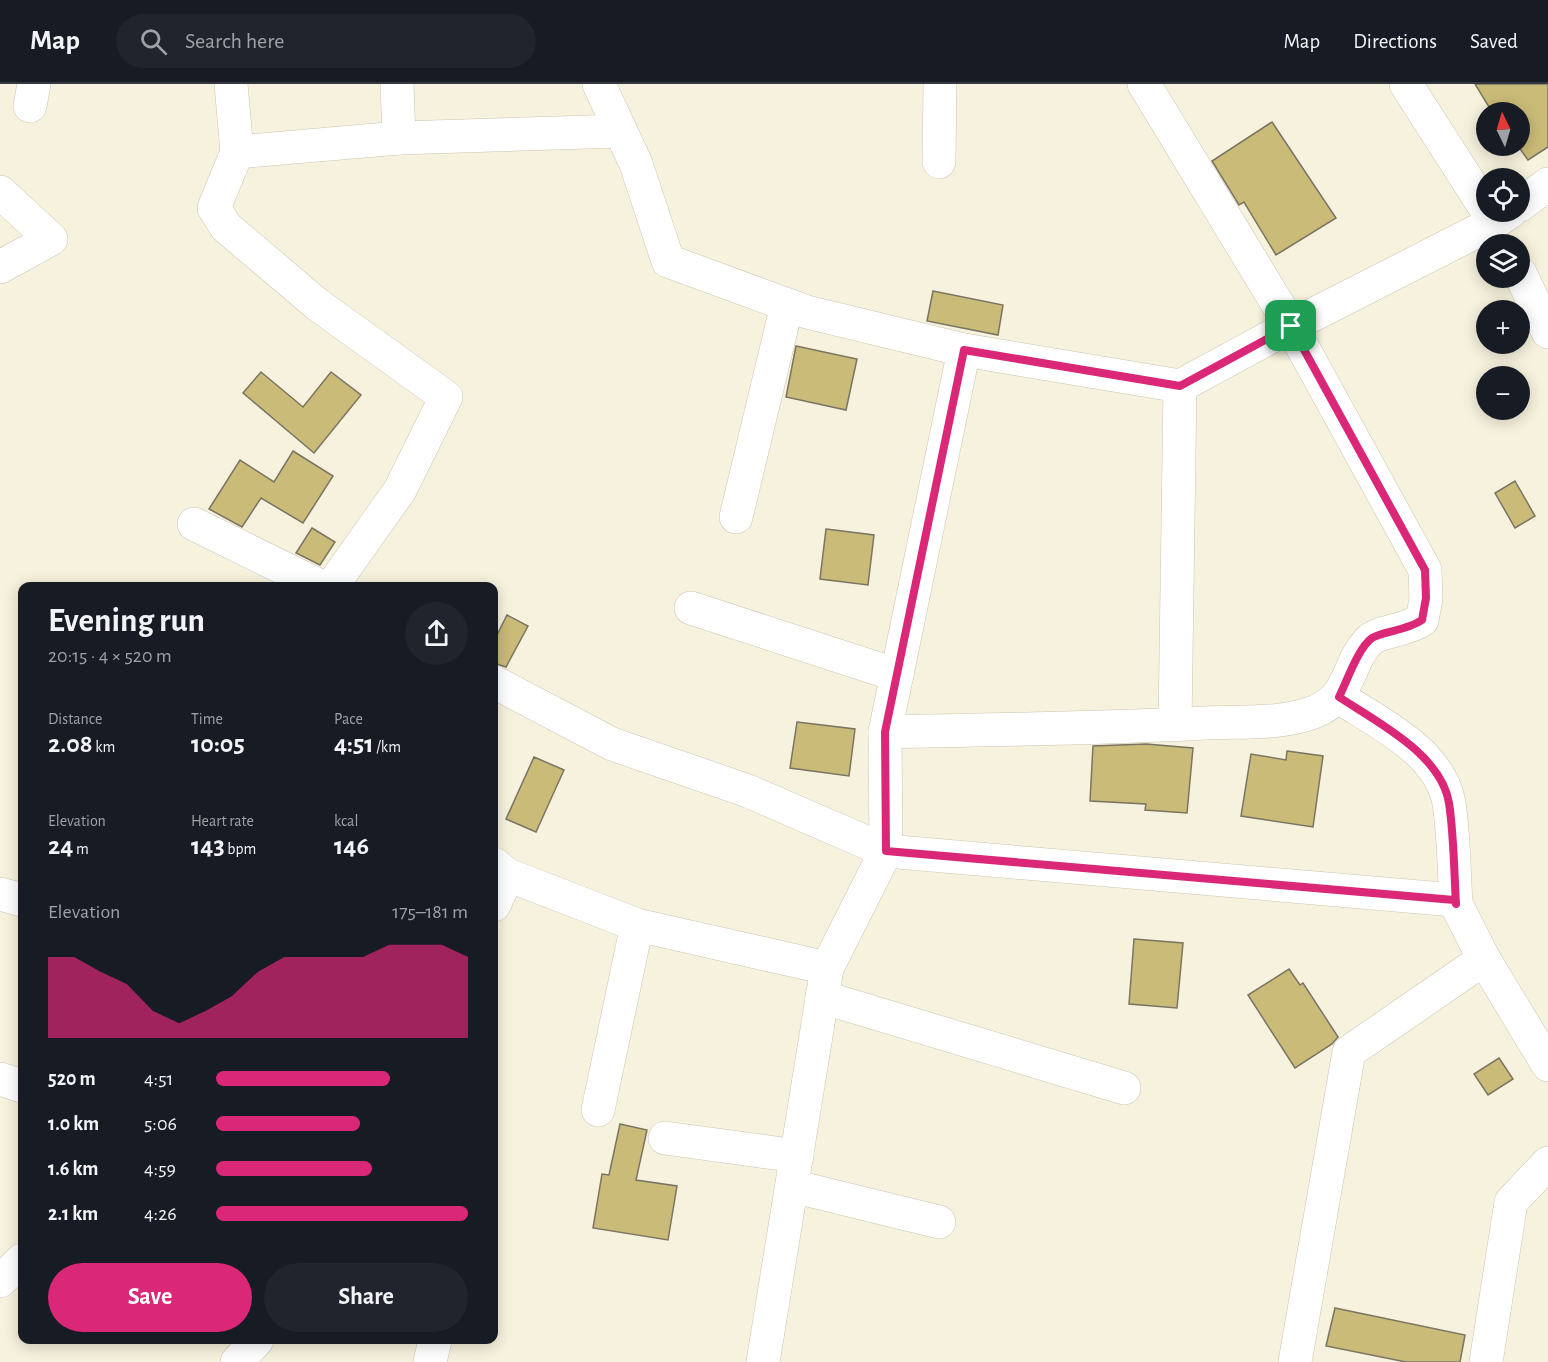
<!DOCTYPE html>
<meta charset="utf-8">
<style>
body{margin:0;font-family:"Alegreya Sans",sans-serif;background:#20242c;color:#f1f3f6;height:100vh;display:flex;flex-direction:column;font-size:22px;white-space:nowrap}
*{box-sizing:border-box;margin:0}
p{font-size:20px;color:#9ea1a6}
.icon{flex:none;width:33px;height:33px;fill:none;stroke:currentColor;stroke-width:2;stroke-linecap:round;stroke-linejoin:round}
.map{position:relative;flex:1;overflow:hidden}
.drawer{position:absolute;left:18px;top:498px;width:480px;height:762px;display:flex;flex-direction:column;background:#171b24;border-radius:12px;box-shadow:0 3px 15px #0003}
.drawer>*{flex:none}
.needle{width:39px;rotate:355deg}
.controls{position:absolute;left:1476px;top:18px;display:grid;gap:12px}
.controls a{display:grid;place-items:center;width:54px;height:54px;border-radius:50%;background:#171b24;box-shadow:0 3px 15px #0003;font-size:30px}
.pin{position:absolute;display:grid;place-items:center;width:51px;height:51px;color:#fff;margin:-26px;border-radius:12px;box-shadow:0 3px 9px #0006}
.round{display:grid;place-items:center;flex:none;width:63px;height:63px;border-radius:32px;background:#20242c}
.overview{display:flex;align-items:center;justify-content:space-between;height:102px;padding:0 30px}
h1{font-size:33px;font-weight:600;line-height:45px}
.metrics{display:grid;grid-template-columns:repeat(3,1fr);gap:9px;height:102px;padding:6px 30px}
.metrics div{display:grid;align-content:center}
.metrics b{font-size:26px;font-weight:600}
.metrics small{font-size:16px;font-weight:400}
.metrics p{font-size:16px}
.chart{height:168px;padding:12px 30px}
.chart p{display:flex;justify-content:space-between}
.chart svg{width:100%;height:108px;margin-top:6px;fill:#db2777;opacity:.7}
.cta{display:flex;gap:12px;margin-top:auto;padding:12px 30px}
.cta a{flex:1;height:69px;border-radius:36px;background:#db2777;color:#fff;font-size:24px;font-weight:600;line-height:69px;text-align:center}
.cta a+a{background:#20242c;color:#f1f3f6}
ul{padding:0 30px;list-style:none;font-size:20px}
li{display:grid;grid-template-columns:96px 72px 1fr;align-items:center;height:45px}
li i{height:15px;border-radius:8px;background:#db2777}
header{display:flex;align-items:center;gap:36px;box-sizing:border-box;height:84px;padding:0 30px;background:#171b24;border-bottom:2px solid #363941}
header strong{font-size:28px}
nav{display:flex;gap:33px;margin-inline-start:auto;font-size:21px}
.search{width:420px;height:54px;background:#20242c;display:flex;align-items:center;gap:15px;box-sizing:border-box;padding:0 21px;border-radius:33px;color:#9ea1a6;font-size:22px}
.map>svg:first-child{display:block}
.building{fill:#cbbb78;stroke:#797562;stroke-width:1.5}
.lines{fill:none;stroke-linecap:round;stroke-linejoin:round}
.minor-casing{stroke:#cbc6b1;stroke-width:34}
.minor{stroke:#fff;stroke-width:33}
.route-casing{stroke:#fff;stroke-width:12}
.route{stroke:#db2777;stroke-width:8}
</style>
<header>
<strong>Map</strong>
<div class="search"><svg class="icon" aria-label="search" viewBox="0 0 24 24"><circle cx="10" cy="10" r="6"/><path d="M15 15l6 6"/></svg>Search here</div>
<nav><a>Map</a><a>Directions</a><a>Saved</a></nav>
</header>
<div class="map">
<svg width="1548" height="1278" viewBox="0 0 1548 1278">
<rect width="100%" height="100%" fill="#f7f2dd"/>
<!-- building -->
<g class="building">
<path d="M1475 0H1548V63L1528 76 1518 62 1520 28H1492Z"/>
<path d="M1272 38 1336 134 1276 171 1244 118 1239 121 1212 77Z"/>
<path d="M933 207 1003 221 998 251 927 237Z"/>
<path d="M796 262 857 275 846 326 786 313Z"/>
<path d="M261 288 303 323 331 288 361 311 314 369 243 309Z"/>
<path d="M293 367 333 392 303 439 261 414 242 443 209 425 240 376 274 398Z"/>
<path d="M1515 397 1535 432 1515 444 1495 409Z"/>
<path d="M312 444 335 458 320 481 296 469Z"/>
<path d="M826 445 874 451 868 501 820 495Z"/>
<path d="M507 531 528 542 506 583 494 579V557Z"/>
<path d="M797 638 855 645 849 692 790 684Z"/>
<path d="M1146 660 1193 664 1187 729 1145 726 1146 720 1090 717 1093 662Z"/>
<path d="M1287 667 1323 672 1313 743 1241 732 1251 670 1286 676Z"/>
<path d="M534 673 564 686 536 748 506 735Z"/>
<path d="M1134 855 1183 859 1177 924 1129 920Z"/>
<path d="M1289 885 1300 901 1303 899 1338 953 1332 960 1295 984 1248 911Z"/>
<path d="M1499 974 1513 995 1488 1011 1474 990Z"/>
<path d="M620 1040 647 1046 636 1096 677 1102 668 1156 593 1144 602 1090 609 1091Z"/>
<path d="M1335 1224 1465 1251 1460 1278H1406L1326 1262Z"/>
</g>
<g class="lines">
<!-- minor casing -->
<g class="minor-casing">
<g id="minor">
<path d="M231 0 237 68 399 54 620 47"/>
<path d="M397 0 399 54"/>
<path d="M599 0 636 80 668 177 807 228 964 266 1180 302 1291 242 1495 138 1510 128"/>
<path d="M1406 0 1486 125"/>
<path d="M30 22 34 0"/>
<path d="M237 68 214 124 226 143 318 221 446 313 400 406 332 502"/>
<path d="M939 78 940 0"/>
<path d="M0 108 51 155 0 183"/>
<path d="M1520 121 1548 100"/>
<path d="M1520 189 1548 248"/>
<path d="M736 433 787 221"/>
<path d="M194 440 320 502"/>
<path d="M691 524 897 591"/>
<path d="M494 598 612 660 748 707 886 767 1454 816 1484 875 1548 981"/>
<path d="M1339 613C1378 639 1440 667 1449 719 1454 752 1454 787 1456 820"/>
<path d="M1175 641 1180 302"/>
<path d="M885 648C992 645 1099 645 1205 639 1240 637 1281 641 1314 628 1354 612 1345 579 1371 555 1379 548 1407 546 1422 536L1426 515 1425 486 1291 242 1144 0"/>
<path d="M494 780 508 791 494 821"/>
<path d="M508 791 637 841 827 884"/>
<path d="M0 810 22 816"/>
<path d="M822 913 1124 1004"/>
<path d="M0 995 22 1002"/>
<path d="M598 1026 637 841"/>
<path d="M665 1054 797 1072"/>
<path d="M792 1102 939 1138"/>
<path d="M0 1197 22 1176"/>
<path d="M237 1278 257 1256"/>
<path d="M430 1278 435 1256"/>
<path d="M763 1278 827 884 886 767 885 648 964 266"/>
<path d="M1295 1278 1349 968 1484 875"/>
<path d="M1486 1278 1511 1118 1548 1079"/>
</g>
</g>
<!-- minor -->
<use href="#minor" class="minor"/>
</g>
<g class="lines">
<!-- route casing -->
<g class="route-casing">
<path id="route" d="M1291 242 1425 486 1426 514 1422 536C1406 547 1383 547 1372 554 1358 564 1347 597 1339 613 1377 638 1441 670 1449 719 1454 752 1454 787 1456 820L1454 816 886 767 885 648 964 266 1180 302Z"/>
</g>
<!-- route -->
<use href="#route" class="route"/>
</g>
</svg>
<div class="controls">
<a><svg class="needle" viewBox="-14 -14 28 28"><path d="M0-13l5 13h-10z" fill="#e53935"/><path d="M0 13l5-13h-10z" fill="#9ea1a6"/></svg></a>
<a><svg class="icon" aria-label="locate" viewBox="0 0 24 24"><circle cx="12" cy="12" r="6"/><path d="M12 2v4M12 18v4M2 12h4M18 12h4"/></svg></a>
<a><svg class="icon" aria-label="layers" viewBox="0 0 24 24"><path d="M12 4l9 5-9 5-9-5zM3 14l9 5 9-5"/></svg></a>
<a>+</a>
<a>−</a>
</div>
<div class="pin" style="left:1291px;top:242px;background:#1e9e55"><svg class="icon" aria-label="arrive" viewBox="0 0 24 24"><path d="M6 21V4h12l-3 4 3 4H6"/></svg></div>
<section class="drawer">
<div class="overview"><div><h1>Evening run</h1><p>20:15 · 4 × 520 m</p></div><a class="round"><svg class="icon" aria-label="share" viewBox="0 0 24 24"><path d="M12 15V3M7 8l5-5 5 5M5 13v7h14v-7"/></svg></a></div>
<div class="metrics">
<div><p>Distance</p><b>2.08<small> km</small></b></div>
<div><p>Time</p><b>10:05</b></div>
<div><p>Pace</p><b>4:51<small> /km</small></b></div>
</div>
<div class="metrics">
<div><p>Elevation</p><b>24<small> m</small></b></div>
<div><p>Heart rate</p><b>143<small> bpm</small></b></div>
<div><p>kcal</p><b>146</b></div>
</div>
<div class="chart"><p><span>Elevation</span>175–181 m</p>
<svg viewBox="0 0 160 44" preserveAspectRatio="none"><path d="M0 44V11L10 11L20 17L30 22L40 33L50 38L60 33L70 27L80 17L90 11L100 11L110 11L120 11L130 6L140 6L150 6L160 11V44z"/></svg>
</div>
<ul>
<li><b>520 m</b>4:51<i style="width:69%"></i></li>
<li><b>1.0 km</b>5:06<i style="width:57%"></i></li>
<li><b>1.6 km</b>4:59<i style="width:62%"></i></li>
<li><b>2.1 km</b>4:26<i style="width:100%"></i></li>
</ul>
<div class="cta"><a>Save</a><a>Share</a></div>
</section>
</div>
